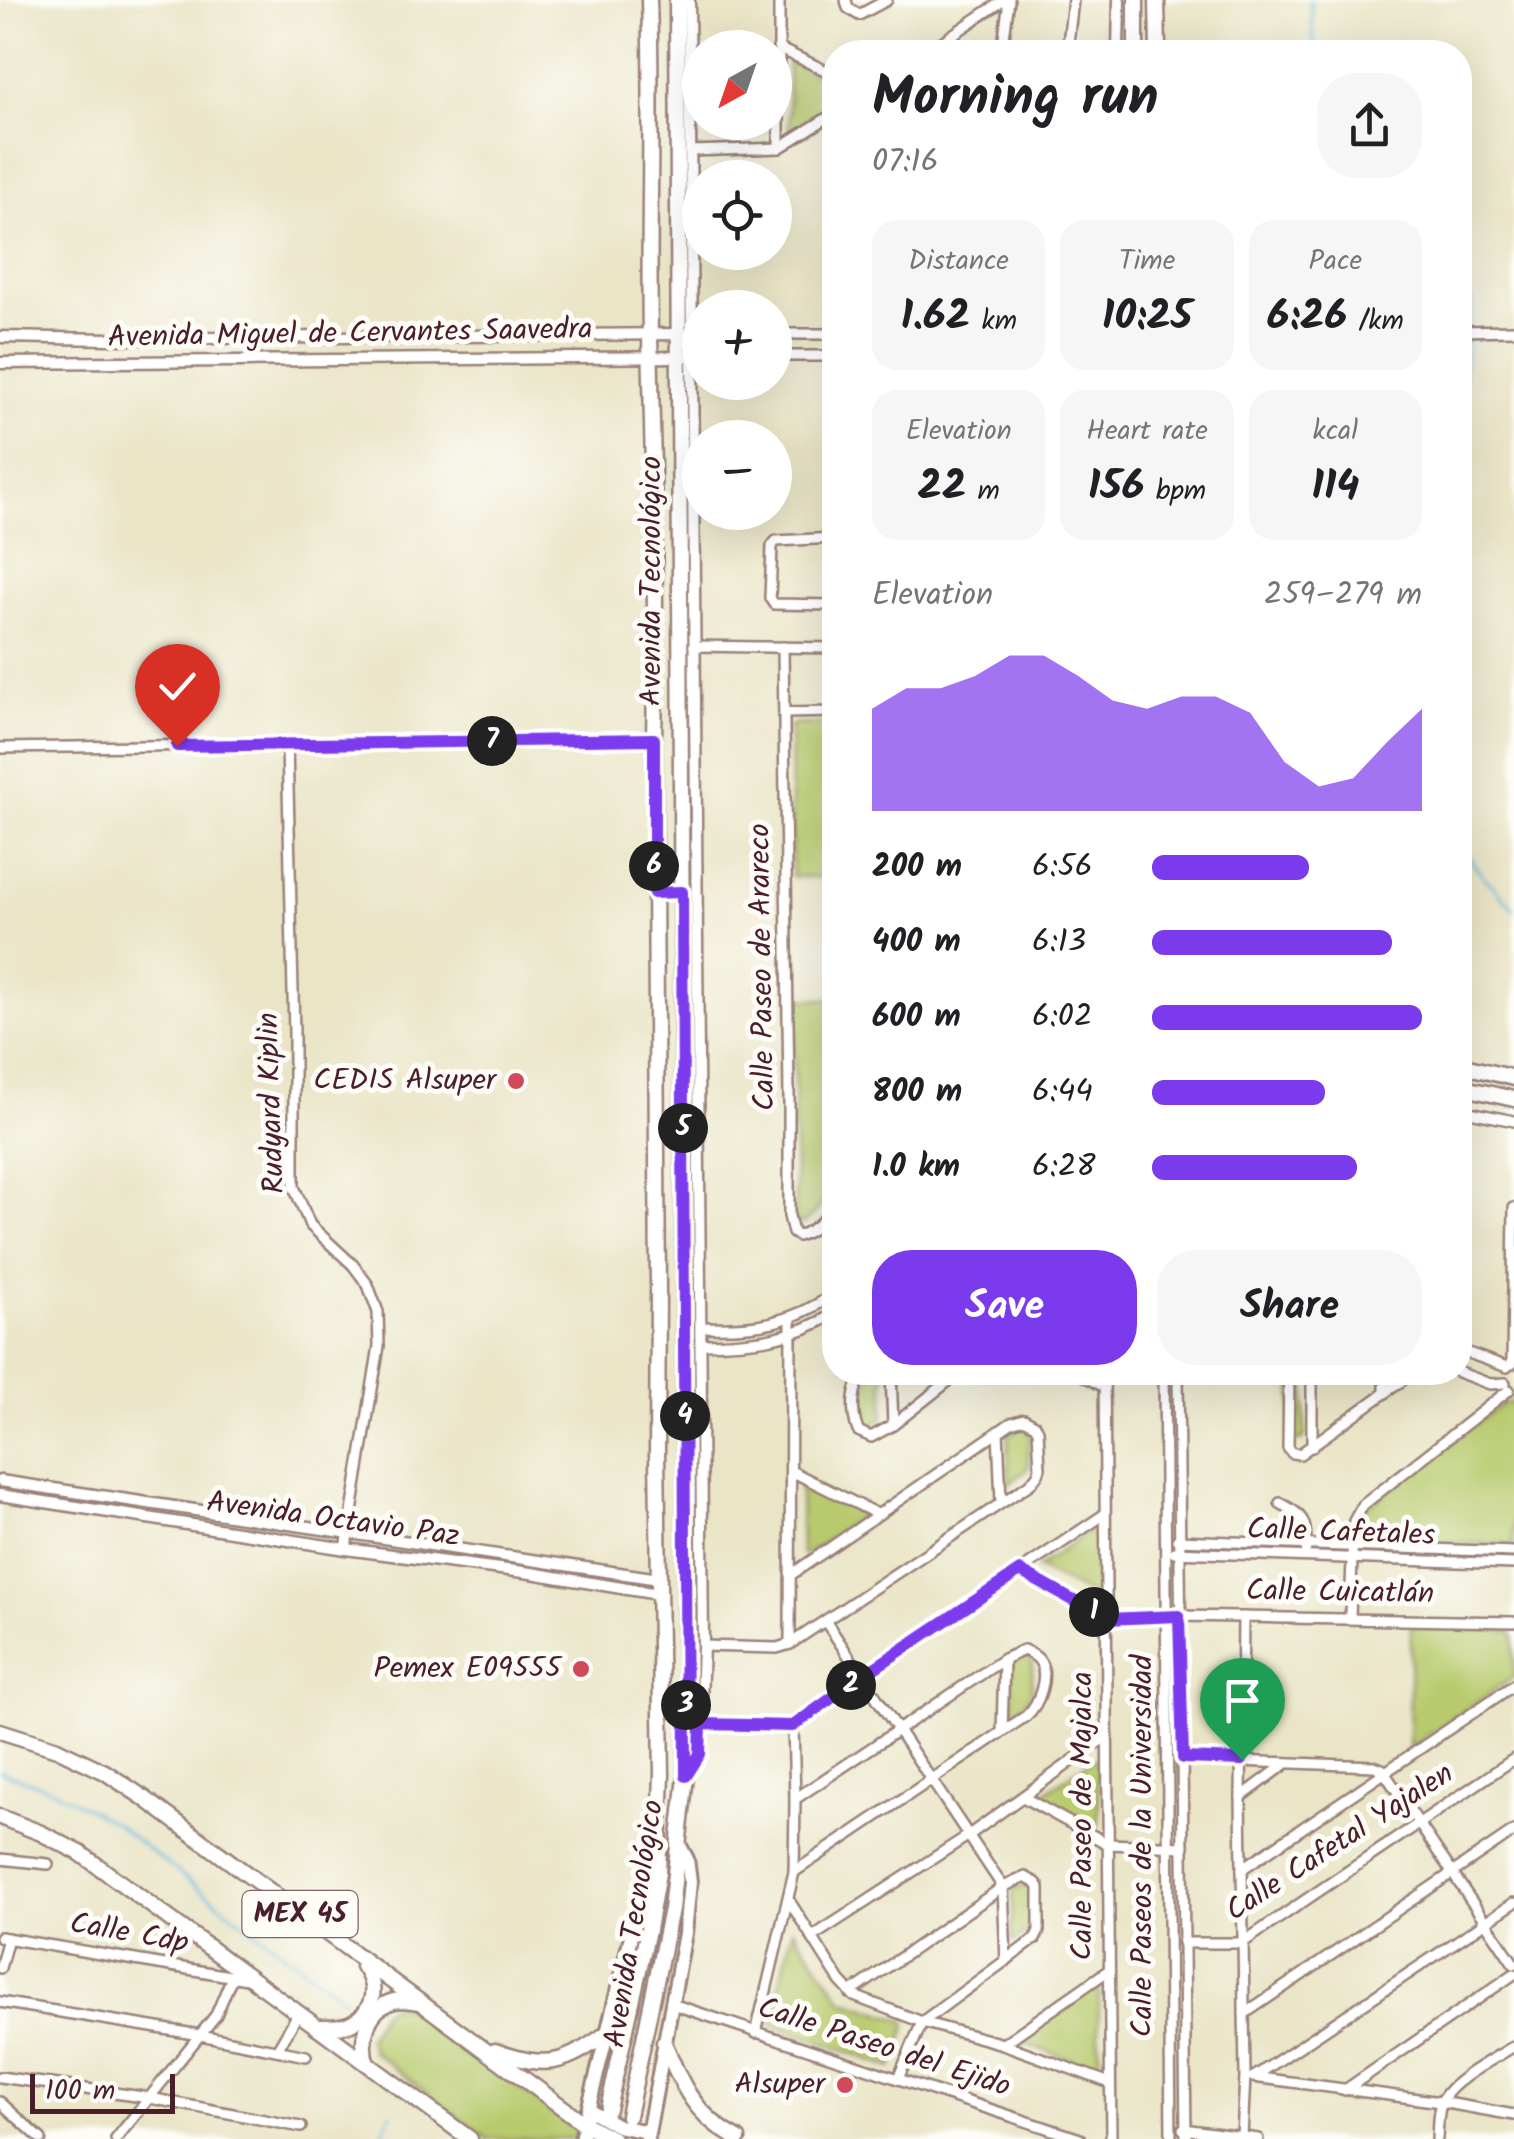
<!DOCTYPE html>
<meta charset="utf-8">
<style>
body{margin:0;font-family:Kalam,sans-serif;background:#f6f6f6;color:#202124;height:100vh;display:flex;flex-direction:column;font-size:38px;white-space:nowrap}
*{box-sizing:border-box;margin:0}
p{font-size:32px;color:#757577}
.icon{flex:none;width:55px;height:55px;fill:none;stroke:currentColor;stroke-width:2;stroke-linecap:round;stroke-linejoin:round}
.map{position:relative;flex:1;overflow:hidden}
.side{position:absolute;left:822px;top:40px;width:650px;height:1345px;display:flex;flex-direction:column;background:#fff;border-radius:40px;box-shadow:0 10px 40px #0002}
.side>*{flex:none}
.needle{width:65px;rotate:220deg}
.controls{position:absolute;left:682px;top:30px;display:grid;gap:20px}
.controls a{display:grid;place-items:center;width:110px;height:110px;border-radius:50%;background:#fff;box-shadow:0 10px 40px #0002;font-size:50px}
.scale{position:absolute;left:30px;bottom:25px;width:145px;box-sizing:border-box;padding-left:10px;border:5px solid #4a1f2b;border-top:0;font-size:28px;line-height:35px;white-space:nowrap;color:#4a1f2b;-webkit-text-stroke:8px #fdfcf7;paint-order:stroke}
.pin{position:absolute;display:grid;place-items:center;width:85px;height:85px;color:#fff;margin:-102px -42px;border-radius:50% 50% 50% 0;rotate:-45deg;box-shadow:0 0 10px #0007}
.pin .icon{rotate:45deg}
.km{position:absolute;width:50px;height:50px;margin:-25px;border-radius:50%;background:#222;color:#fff;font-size:28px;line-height:50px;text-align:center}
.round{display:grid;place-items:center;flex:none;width:105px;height:105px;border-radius:40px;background:#f6f6f6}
.headline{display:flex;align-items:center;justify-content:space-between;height:170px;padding:0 50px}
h1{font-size:55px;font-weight:700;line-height:75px}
.metrics{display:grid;grid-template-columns:repeat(3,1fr);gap:15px;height:170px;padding:10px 50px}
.metrics div{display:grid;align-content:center;border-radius:25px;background:#f6f6f6;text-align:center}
.metrics b{font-size:42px;font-weight:700}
.metrics small{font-size:28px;font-weight:400}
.metrics p{font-size:28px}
.chart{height:280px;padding:20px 50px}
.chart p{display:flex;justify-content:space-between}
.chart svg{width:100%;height:180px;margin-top:10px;fill:#7c3aed;opacity:.7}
.cta{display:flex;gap:20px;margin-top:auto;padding:20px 50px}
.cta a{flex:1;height:115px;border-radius:40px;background:#7c3aed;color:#fff;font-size:40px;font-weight:700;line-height:115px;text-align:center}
.cta a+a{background:#f6f6f6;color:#202124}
ul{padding:0 50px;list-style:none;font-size:32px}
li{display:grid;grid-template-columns:160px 120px 1fr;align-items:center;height:75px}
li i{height:25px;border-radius:12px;background:#7c3aed}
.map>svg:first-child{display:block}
.green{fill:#b8ca6d;stroke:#81744c;stroke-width:2.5}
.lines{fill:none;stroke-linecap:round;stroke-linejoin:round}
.stream{stroke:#66b6e1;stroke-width:2.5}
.minor-casing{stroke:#9a8279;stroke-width:14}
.tertiary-casing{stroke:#9a8279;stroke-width:15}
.secondary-casing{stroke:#9a8279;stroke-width:18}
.primary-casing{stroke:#9a8279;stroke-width:19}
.trunk-casing{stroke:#9a8279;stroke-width:19}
.minor{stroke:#fff;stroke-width:9}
.tertiary{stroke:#fff;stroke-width:10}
.secondary{stroke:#fff;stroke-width:12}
.primary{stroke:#fff;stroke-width:14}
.trunk{stroke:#fff;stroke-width:14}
.route-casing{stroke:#fff;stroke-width:20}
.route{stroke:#7c3aed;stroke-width:12}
.poi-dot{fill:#d1495b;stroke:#fdfcf7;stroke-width:4}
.labels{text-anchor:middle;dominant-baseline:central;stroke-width:10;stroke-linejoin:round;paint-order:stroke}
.shield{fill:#fdfcf7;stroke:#806168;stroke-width:2.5}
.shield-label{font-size:28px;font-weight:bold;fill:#4a1f2b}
.street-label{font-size:30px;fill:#4a1f2b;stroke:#fdfcf7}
.poi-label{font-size:30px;fill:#4a1f2b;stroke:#fdfcf7;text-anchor:end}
</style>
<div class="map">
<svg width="1514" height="2139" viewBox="0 0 1514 2139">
<rect width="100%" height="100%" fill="#fdfcf7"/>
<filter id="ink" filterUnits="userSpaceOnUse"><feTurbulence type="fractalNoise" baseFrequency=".01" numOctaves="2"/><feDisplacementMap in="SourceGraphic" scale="20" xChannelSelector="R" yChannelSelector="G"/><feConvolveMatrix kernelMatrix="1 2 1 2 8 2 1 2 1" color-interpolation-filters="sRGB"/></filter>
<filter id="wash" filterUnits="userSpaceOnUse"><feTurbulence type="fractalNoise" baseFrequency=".0048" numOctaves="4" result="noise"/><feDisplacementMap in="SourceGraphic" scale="40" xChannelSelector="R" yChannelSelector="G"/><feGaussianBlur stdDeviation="2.25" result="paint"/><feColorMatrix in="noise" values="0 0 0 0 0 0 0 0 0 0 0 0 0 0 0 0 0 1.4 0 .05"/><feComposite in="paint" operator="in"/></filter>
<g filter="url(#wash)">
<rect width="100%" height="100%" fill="#eae5c7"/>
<!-- green -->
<g class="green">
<path d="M790 61 835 83V101L791 131 789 130 788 64Z"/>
<path d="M835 723V877H792L790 725Z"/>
<path d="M794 999H835V1186L817 1211 803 1224 796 1223 795 1213Z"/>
<path d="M876 1373H884V1417L872 1426 864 1422C864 1404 859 1384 876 1373Z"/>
<path d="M1292 1373H1305V1436L1301 1441 1295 1440 1293 1436Z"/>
<path d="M1512 1402 1514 1404V1545L1367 1541 1362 1539C1357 1530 1362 1515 1367 1507L1502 1404Z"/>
<path d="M1020 1426 1030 1432 1028 1469 1009 1484 1008 1435Z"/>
<path d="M804 1483 860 1513 861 1517 805 1555 801 1553 800 1486Z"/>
<path d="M1092 1529 1096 1531 1097 1595 1094 1597 1037 1568Z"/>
<path d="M1411 1626 1511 1631 1514 1636V1677L1409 1748Z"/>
<path d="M1023 1655 1032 1659C1032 1685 1037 1697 1013 1712L1011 1665Z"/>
<path d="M1098 1759 1099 1824 1095 1825 1040 1798 1041 1795 1092 1760Z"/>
<path d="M1025 1884 1033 1889C1033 1917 1039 1922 1015 1942H1012L1013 1891Z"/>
<path d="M793 1929 843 2000 905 2021 907 2025 892 2068 770 2024Z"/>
<path d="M1099 1988V2065L1094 2068 1020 2042V2038L1092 1989Z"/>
<path d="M392 2005 407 2007 579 2131 577 2139H487L372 2051 368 2038 383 2010Z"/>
</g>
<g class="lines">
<!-- stream -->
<g class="stream">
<path d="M1310 0 1315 52"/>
<path d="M1460 285 1473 302 1470 327"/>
<path d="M1460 403 1469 335"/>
<path d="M1460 841 1476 868 1514 909"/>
<path d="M0 1771 53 1790 114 1823 344 1999"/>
<path d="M381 2139 391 2113"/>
</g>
</g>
</g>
<g filter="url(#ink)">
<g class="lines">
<!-- minor casing -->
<g class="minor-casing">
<g id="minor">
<path d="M846 0 848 8 859 15 887 0"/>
<path d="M778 48 835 75"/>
<path d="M927 52 1004 0"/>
<path d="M1002 52 1009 0"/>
<path d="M1067 52 1073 0"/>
<path d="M779 148V0"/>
<path d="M690 151 779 148 835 113"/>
<path d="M1460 331 1514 330"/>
<path d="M775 334H835"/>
<path d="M775 356H835"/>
<path d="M835 538 776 541 772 546 770 598 774 604 835 605"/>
<path d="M694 646 835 648"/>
<path d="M783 647 789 1094V1216L793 1233 798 1236C814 1231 825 1219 835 1207"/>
<path d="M785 713 835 712"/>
<path d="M287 745 294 1033V1187L310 1225 353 1265 368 1285 378 1312 379 1346 346 1549"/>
<path d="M0 748 654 739"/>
<path d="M1460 1110 1514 1121"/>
<path d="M702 1327C753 1329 792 1324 835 1293"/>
<path d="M702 1344C750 1343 793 1340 835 1313"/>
<path d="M1460 1350 1507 1367"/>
<path d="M1512 1364 1514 1208"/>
<path d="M866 1372C851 1386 851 1413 858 1431L871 1437 893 1425 960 1372"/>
<path d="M891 1372 893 1425"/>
<path d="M1077 1372 1104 1387"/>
<path d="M1104 1372 1111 2139"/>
<path d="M1164 1372 1171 2139"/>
<path d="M1178 1372 1186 2139"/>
<path d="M1289 1372 1288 1448 1292 1453 1300 1454 1414 1372"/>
<path d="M1385 1372V1393"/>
<path d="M1458 1372 1490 1384 1505 1383"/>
<path d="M998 1431 1001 1502"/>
<path d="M1312 1447V1372"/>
<path d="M791 1471 877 1514"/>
<path d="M1280 1503C1305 1516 1306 1521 1306 1549"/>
<path d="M1177 1540 1514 1552"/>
<path d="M1174 1552 1514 1564"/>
<path d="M1020 1571 1106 1619 1179 1616 1514 1622"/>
<path d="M1350 1618 1353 1529 1354 1521 1363 1505 1509 1390"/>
<path d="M826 1622 1003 1887 1006 1961"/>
<path d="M790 1644 791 1318"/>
<path d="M703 1646 777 1648 790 1644 1030 1484 1038 1474 1040 1468 1038 1430 1035 1425 1024 1419 1011 1423 792 1574"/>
<path d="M701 1724 793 1726"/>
<path d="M793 1726 861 1677 1105 1514"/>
<path d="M1002 1732 1004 1659"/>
<path d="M1183 1759 1374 1766 1382 1769 1514 1964"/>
<path d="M1023 1797 1108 1844 1184 1847"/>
<path d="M1241 1797 1287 1763"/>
<path d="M0 1859 48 1864"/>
<path d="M1242 1869 1514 1685"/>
<path d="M794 1872 1026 1716C1039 1705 1050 1675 1039 1660 1035 1655 1029 1653 1024 1650L1004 1659 795 1799"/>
<path d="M788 1899 840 1981 854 1996 922 2022 1003 2044 1110 2083"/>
<path d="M0 1937 247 1979"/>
<path d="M812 1937 969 1835 1107 1736"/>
<path d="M1183 1943H1242L1514 1759"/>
<path d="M0 1968 8 1938"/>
<path d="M850 1993 1003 1887 1025 1877 1036 1883 1039 1887V1931L1035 1939 922 2022 898 2079"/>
<path d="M0 2002 200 2035 306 2056"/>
<path d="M672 2004 1080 2139"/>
<path d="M1244 2014 1514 1831"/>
<path d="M756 2033 794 1872 795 1799 793 1726"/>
<path d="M1003 2044 1109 1970"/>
<path d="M277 2050 298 2014"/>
<path d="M0 2077 150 2098 301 2127"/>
<path d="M1253 2077 1441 2102 1514 2115"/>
<path d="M1254 2077 1514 1903"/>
<path d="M1345 2090 1514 1974"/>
<path d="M0 2102 41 2139"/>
<path d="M1183 2129 1258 2139"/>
<path d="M1242 2137 1245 2076 1241 1797 1243 1617"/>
<path d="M116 2139 216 2015 232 1977"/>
<path d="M1437 2139C1438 2127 1437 2110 1443 2099 1454 2079 1494 2059 1514 2046"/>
</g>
</g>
<!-- tertiary casing -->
<g class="tertiary-casing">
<g id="tertiary">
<path d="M1118 52 1119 0"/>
<path d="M0 337 108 339 684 334"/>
<path d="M0 363 684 357"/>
<path d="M0 1481 659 1579"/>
<path d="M0 1495 346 1549 531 1573 658 1594"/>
<path d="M687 1775 699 1754 703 1646 689 0"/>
</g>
</g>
<!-- secondary casing -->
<g class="secondary-casing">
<g id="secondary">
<path d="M588 2109 618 2126 648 2132"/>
<path d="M581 2139 645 1879 658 1858"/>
<path d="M647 2139 685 1933 690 1882 687 1859 680 1846"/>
</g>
</g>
<!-- primary casing -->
<g class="primary-casing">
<g id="primary">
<path d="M608 2109 648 1930 658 1873 662 1775 657 1454 658 1291 654 739C657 605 653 470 650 335 648 223 653 112 649 0"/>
<path d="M628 2116 671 1909 686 1776 677 0"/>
</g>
</g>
<!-- trunk casing -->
<g class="trunk-casing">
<g id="trunk">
<path d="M1136 0V52"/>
<path d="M1157 0 1158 52"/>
<path d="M1460 1065 1514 1078"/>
<path d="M1460 1087 1514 1099"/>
<path d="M0 1731 57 1749 105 1772 144 1798 585 2124 613 2139"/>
<path d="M0 1817 41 1833 80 1853 470 2139"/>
<path d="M317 2027C328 2027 341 2028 351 2023 376 2010 378 1986 363 1966"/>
<path d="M664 2042C681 2085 695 2116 738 2139"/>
<path d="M495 2051C549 2070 564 2064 609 2032"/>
<path d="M366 2062C360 2038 367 2008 394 2001 402 1999 412 2001 419 2002"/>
</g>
</g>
<!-- minor -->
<use href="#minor" class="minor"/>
<!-- tertiary -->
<use href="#tertiary" class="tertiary"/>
<!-- secondary -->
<use href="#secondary" class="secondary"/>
<!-- primary -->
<use href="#primary" class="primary"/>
<!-- trunk -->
<use href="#trunk" class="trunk"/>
</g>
</g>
<g class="lines" filter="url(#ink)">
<!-- route casing -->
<g class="route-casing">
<path id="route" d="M177 746 654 739V893L682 892 686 1776 700 1754 701 1724 793 1726 861 1677 1020 1571 1106 1619 1179 1616 1183 1758 1242 1760"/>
</g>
<!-- route -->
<use href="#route" class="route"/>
</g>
<!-- markers -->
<g class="poi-dot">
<circle cx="516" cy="1081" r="10"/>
<circle cx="581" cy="1669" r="10"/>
<circle cx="845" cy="2085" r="10"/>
</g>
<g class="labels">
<!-- shield labels -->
<rect class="shield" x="242.5" y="1891" width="115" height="46" rx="8"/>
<g class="shield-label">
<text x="300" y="1914">MEX 45</text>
</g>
<!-- street labels -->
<g class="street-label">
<text transform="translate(350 334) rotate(-1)">Avenida Miguel de Cervantes Saavedra</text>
<text transform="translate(652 581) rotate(-90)">Avenida Tecnológico</text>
<text transform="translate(763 967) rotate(-91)">Calle Paseo de Arareco</text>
<text transform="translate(272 1103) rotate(-92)">Rudyard Kiplin</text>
<text transform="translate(333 1520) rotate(8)">Avenida Octavio Paz</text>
<text transform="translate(1341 1533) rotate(2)">Calle Cafetales</text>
<text transform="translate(1340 1593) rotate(1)">Calle Cuicatlán</text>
<text transform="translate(1083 1816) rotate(-90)">Calle Paseo de Majalca</text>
<text transform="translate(1340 1843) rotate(-33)">Calle Cafetal Yajalen</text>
<text transform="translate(1143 1846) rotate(-90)">Calle Paseos de la Universidad</text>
<text transform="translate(635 1924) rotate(-81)">Avenida Tecnológico</text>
<text transform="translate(129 1934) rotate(10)">Calle Cdp</text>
<text transform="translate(884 2048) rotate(18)">Calle Paseo del Ejido</text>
</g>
<!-- poi labels -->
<g class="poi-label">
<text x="496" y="1081">CEDIS Alsuper</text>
<text x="561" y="1669">Pemex E09555</text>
<text x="825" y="2085">Alsuper</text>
</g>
</g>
</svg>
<div class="controls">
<a><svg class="needle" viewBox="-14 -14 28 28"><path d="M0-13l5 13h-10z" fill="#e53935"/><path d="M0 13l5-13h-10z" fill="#757577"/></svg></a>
<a><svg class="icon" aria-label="locate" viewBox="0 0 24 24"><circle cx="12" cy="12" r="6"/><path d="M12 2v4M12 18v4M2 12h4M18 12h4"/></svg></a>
<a>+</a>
<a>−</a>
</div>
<div class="scale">100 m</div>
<div class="pin" style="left:1242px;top:1760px;background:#1e9e55"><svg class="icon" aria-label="arrive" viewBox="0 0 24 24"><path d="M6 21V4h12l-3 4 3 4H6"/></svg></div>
<div class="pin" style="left:177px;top:746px;background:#d93025"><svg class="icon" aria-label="check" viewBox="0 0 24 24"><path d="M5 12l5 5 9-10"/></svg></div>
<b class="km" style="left:1094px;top:1612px">1</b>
<b class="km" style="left:851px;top:1685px">2</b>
<b class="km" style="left:686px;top:1705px">3</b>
<b class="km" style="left:685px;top:1416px">4</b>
<b class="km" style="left:683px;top:1128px">5</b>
<b class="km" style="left:654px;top:866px">6</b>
<b class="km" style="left:492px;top:741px">7</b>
<section class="side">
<div class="headline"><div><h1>Morning run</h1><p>07:16</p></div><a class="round"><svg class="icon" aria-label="share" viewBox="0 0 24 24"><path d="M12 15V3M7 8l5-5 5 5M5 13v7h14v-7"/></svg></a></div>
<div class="metrics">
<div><p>Distance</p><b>1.62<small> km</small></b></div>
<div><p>Time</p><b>10:25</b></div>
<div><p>Pace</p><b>6:26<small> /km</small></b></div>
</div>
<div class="metrics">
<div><p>Elevation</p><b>22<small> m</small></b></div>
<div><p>Heart rate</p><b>156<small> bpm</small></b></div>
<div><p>kcal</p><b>114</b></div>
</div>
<div class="chart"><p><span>Elevation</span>259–279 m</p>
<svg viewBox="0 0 160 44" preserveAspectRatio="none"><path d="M0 44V19L10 14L20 14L30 11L40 6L50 6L60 11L70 17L80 19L90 16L100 16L110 20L120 32L130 38L140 36L150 27L160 19V44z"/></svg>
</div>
<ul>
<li><b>200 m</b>6:56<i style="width:58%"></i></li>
<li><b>400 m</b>6:13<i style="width:89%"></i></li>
<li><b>600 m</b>6:02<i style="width:100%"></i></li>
<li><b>800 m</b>6:44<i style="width:64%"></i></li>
<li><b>1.0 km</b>6:28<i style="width:76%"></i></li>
</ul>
<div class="cta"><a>Save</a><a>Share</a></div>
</section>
</div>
